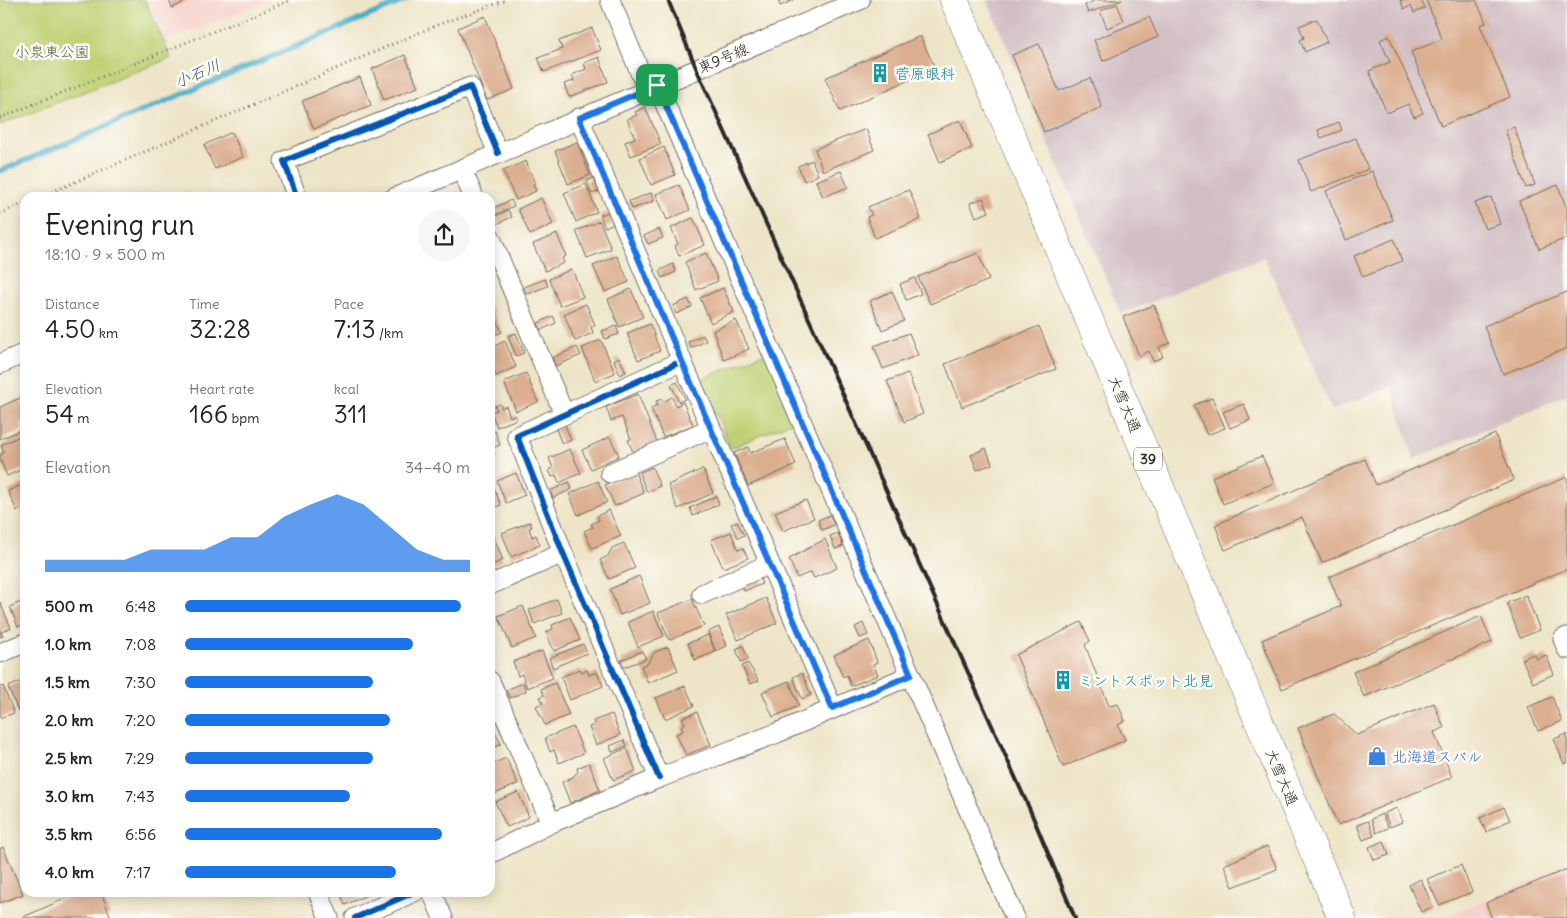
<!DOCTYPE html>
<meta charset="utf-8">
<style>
body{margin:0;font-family:Delius,"Klee One",sans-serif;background:#f6f6f6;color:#222;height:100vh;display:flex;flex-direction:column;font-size:19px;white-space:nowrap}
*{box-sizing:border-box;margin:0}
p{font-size:16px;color:#767676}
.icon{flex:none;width:28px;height:28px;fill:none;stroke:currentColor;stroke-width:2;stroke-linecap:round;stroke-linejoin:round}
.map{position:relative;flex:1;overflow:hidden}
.sheet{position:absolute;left:20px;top:192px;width:475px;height:705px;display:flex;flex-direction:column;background:#fff;border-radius:15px;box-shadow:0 2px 12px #0003}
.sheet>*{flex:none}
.pin{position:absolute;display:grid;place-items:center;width:42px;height:42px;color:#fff;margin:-21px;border-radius:10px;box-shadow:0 2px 8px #0006}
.round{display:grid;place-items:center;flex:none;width:52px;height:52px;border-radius:26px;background:#f6f6f6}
.head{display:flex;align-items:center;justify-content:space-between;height:85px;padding:0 25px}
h1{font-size:28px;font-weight:600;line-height:38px}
.metrics{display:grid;grid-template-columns:repeat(3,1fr);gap:8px;height:85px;padding:5px 25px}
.metrics div{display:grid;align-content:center}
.metrics b{font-size:25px;font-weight:600}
.metrics small{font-size:14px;font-weight:400}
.metrics p{font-size:14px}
.chart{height:140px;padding:10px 25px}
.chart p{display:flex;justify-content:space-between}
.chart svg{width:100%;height:90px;margin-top:5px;fill:#1a73e8;opacity:.7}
ul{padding:0 25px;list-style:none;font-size:16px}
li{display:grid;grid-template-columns:80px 60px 1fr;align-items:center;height:38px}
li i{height:12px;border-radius:6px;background:#1a73e8}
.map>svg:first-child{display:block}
.built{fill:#f7d0cb}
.industrial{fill:#d2bec2}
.green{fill:#bfd175;stroke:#757e50}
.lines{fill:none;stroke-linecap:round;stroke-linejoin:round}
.stream{stroke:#4aacc9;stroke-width:5.5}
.building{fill:#dbae8f}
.minor-casing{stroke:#6f6c62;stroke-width:21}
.highway-casing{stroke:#6f6c62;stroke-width:29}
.path{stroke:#6f6c62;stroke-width:3;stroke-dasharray:1 4;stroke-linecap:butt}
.minor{stroke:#fff;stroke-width:19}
.highway{stroke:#fff;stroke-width:28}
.rail{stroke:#2b2b2b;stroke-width:4}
.cycleway-casing{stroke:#fdfcf7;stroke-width:9}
.cycleway{stroke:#0057b8;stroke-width:6}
.route-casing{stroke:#fff;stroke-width:10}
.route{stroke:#1a73e8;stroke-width:6}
.labels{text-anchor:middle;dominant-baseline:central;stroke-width:5;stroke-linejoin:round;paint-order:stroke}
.shield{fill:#fdfcf7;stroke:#6a6a68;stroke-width:1}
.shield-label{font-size:14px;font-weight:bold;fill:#2b2b2b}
.park-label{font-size:15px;fill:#575d41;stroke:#fdfcf7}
.street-label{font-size:15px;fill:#2b2b2b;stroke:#fdfcf7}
.culture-label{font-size:15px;fill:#0d838f;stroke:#fdfcf7;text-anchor:start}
.shop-label{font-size:15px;fill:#366cbe;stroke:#fdfcf7;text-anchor:start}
.water-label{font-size:16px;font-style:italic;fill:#375f6a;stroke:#fdfcf7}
</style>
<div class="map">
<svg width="1567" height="918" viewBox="0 0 1567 918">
<rect width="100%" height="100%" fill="#fdfcf7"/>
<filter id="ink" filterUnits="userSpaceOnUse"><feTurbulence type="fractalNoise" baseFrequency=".02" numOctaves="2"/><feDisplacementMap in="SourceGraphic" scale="10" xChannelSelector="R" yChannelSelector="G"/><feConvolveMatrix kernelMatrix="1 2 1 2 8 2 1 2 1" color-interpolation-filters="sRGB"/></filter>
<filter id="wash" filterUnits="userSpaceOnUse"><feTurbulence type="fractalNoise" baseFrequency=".0096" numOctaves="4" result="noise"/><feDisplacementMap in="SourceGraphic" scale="20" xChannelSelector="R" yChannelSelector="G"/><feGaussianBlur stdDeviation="1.12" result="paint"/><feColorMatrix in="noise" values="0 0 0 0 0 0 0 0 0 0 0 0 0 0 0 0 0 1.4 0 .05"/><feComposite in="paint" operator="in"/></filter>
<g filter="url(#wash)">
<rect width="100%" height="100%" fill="#eee5c8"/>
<!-- built -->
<g class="built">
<path d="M149 0H272L166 40Z"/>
<path d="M1567 865V918H1441Z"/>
</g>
<!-- industrial -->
<path class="industrial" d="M987 0H1567V395L1414 459 1391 387 1332 410 1264 257 1121 314Z"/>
<!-- green -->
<g class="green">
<path d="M0 0H145L171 58 0 125Z"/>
<path d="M767 352 796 420 731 448 701 379Z"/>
</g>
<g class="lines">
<!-- stream -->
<path class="stream" d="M0 171 406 0"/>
</g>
<g id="blocks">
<!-- building -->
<g class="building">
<path d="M169 0H189L172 8Z"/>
<path d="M778 0H794L780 6Z"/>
<path d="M1096 0H1122L1088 13 1085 5Z"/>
<path d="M1400 0H1421L1425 8 1414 13 1411 6 1404 9Z"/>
<path d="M1426 0H1476L1486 23 1480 25 1510 97 1441 126 1411 52 1442 39Z"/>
<path d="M1117 4 1124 21 1107 28 1100 11Z"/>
<path d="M485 16 514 89 487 100 458 28Z"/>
<path d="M1149 17 1158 37 1103 61 1094 40Z"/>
<path d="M1317 19 1327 42 1305 52 1300 40 1304 38 1299 26Z"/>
<path d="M592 28 601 50 544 72 538 58 562 49 559 41Z"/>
<path d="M920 36 935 68 840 111 825 78Z"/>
<path d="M1389 36 1423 113 1414 117 1408 104 1387 113 1369 71 1390 62 1380 40Z"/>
<path d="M1039 44 1059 91 1090 78 1102 107 1044 132 1012 55Z"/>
<path d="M405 55 418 87 384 100 372 69Z"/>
<path d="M599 57 608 82 569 97 564 84 574 81 572 75 586 69 584 63Z"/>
<path d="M360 77 371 105 314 129 302 101Z"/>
<path d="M645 107 661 144 631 156 625 142 635 138 627 119 637 115 635 112Z"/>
<path d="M960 120 972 148 940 162 928 134Z"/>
<path d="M1339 122 1342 130 1321 138 1318 130Z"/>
<path d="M1514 127 1535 185 1526 188 1505 130Z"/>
<path d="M866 129 874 150 823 171 815 149Z"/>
<path d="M232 132 243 157 215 169 204 145Z"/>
<path d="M1356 138 1368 169 1311 192 1299 160Z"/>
<path d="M577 142 590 175 568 184 555 151Z"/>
<path d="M664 147 675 175 651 185 640 158Z"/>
<path d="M812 160 818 175 804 181 798 166Z"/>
<path d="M526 161 535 183 533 184 536 191 516 200 503 171Z"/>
<path d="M841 171 848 187 823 197 816 181Z"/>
<path d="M1372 171 1393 220 1346 240 1326 191Z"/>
<path d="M594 178 599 191 592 194 587 181Z"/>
<path d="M586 184 597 212 576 222 564 193Z"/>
<path d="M679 185 690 210 667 220 656 194Z"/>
<path d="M1558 185 1567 209V238L1539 249 1519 201Z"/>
<path d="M909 190 921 219 875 238 867 217 872 215 868 207Z"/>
<path d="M651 193 654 201 632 209 629 201Z"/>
<path d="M1491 197 1500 224 1485 229 1475 203Z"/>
<path d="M541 198 553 224 530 235 518 209Z"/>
<path d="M983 198 989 212 976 217 970 203Z"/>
<path d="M511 200 514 206 492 216 490 210Z"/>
<path d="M508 210 512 217 497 224 494 217Z"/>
<path d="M609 212 614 223 605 227 600 215Z"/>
<path d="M693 218 705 245 679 256 675 246 678 244 671 228Z"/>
<path d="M600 221 611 249 587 258 576 231Z"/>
<path d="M659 229 663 238 648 244 644 236Z"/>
<path d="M557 234 566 256 562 258 564 263 545 271 533 244Z"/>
<path d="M1394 239 1402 261 1363 277 1354 256Z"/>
<path d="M706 253 718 281 696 290 685 262Z"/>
<path d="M978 253 989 280 930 304 918 277Z"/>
<path d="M617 256 629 282 605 292 593 266Z"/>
<path d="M673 264 676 272 662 278 659 271Z"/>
<path d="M572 269 583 297 560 306 549 279Z"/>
<path d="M915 278 921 294 906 300 900 284Z"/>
<path d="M545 279 548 286 527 294 524 287Z"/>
<path d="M723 288 734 312 711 323 700 298Z"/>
<path d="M631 289 643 317 619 327 608 299Z"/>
<path d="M892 291 904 321 882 330 870 301Z"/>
<path d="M1567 292V348L1503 374 1484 326Z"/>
<path d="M688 299 692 307 676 314 673 306Z"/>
<path d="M586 304 595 325 591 327 593 333 575 341 564 314Z"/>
<path d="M490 305 502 332 490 337Z"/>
<path d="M1154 305 1170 343 1159 347 1163 357 1153 361 1149 351 1139 356 1123 317Z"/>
<path d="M553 316 556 323 541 330 538 323Z"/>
<path d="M736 320 749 349 724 360 713 331Z"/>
<path d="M650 324 660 351 638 360 627 333Z"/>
<path d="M616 326 619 334 605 339 602 331Z"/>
<path d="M1039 326 1056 369 962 407 945 364Z"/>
<path d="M516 333 524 353 516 356 508 336Z"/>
<path d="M909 333 918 355 883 369 874 346Z"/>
<path d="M703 335 706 341 691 348 688 342Z"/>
<path d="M601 340 615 373 595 381 582 348Z"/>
<path d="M505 341 516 367 496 376 490 363V348Z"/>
<path d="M577 347 581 355 556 366 552 358Z"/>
<path d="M619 357 626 372 620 375 614 360Z"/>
<path d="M526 373 538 402 516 411 504 382Z"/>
<path d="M908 373 923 414 904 422 887 381Z"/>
<path d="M677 382 685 399 679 402 671 385Z"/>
<path d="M638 394 657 442 633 452 628 440 631 439 622 417 611 421 606 407Z"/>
<path d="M672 397 676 406 683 402 693 425 663 437 651 408 658 405 656 401 662 399 663 402Z"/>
<path d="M20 398 25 410V422L20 424 23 429 0 439V407Z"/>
<path d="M1212 398 1225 428 1207 435 1194 405Z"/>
<path d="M500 404 502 408 506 406 510 417 515 415 517 419 497 427 491 412 497 410 495 406Z"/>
<path d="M1244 404 1250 420 1230 428 1223 412Z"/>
<path d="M565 425 571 440 562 444 556 429Z"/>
<path d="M495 431 500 445 492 448 495 454 490 456V433Z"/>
<path d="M24 434 25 468 7 476 0 459V455L4 453 1 445Z"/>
<path d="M1495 434 1514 480 1322 563 1302 517 1225 550 1215 525 1365 459 1376 485Z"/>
<path d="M610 437 619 456 591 469 582 450Z"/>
<path d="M785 439 796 465 748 486 734 453 748 447 750 453Z"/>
<path d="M986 448 992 464 977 470 971 455Z"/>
<path d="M570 449 581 473 559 483 556 475 552 477 549 470 553 468 549 458Z"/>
<path d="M1262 456 1274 483 1223 504 1212 477Z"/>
<path d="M652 467 660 486 647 492 639 473Z"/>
<path d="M703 469 713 493 678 509 668 485Z"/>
<path d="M635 472 644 493 615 506 605 485Z"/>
<path d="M516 473 525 495 506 503 497 481Z"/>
<path d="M1567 477V569L1282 689 1262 640 1341 606 1329 577Z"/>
<path d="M490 478 501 505 490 509Z"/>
<path d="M598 481 607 502 578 515 569 494Z"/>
<path d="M569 482 572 489 553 498 550 491Z"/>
<path d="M25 483V507L17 511 8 491Z"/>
<path d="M716 496 719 504 693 516 690 508Z"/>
<path d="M806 500 814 518 783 531 775 512Z"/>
<path d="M609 510 621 536 592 548 584 531 593 527 591 524 599 520 597 516Z"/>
<path d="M830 515 834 525 822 530 818 520Z"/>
<path d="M737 521 744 535 738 538 731 524Z"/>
<path d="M530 522 532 527 529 528 532 537 536 535 540 545 511 557 502 533Z"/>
<path d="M731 532 738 550 743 548 748 558 723 568 711 540Z"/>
<path d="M838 533 843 546 835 549 830 536Z"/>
<path d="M493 535 503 560 490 566V537Z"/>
<path d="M825 539 837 568 814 578 811 572 797 578 789 559Z"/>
<path d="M624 543 635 568 609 579 600 560 608 556 612 548Z"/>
<path d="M639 576 650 603 620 615 610 589Z"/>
<path d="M759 576 762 584 744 591 741 583Z"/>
<path d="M1526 595 1540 630 1520 638 1507 603Z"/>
<path d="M766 598 777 623 738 640 726 615Z"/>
<path d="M557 599 562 613 534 624 529 610Z"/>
<path d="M692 599 704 626 669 640 658 613Z"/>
<path d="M25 600V624L18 627 10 607Z"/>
<path d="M0 602 11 628 1 632 3 636 0 637Z"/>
<path d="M523 606 536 638 512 648 498 616Z"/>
<path d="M653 611 664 636 638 647 628 622Z"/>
<path d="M1481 616 1492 642 1364 697 1353 672Z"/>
<path d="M570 617 580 640 554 651 546 632 553 629 552 625Z"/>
<path d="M1081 622 1090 641 1085 645 1109 706 1118 704 1125 721 1118 725 1125 740 1063 767 1016 655Z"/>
<path d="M863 623 868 635 860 638 855 627Z"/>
<path d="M719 627 727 646 716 651 708 632Z"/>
<path d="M708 635 715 652 695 660 688 643Z"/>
<path d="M869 640 877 662 873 664 878 675 851 686 847 675 843 677 834 655Z"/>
<path d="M583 644 587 653 553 668 549 658Z"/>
<path d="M743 646 748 659 741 662 736 649Z"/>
<path d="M668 647 678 670 648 683 641 666 647 664 655 652Z"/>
<path d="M542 651 553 678 527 688 522 674 518 676 513 662Z"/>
<path d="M642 651 646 659 624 667 621 660Z"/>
<path d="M1534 654 1537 659 1546 655 1554 674 1533 683 1522 659Z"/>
<path d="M748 663 759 681 750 684 742 666Z"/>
<path d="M580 669 582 672 587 670 589 675 597 672 603 686 570 700 561 677Z"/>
<path d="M802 673 811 695 802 699 793 677Z"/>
<path d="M25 680V708L18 711 8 687Z"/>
<path d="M789 681 799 706 773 717 762 692Z"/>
<path d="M523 683 526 691 510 698 506 690Z"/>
<path d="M555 683 569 715 545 725 536 706 543 703 540 697 544 695 541 689Z"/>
<path d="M3 686 14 713 0 718V687Z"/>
<path d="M685 686 694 706 665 719 656 698Z"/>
<path d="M1552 697 1562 721 1538 731 1528 707Z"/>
<path d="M1434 703 1444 728 1434 732 1452 777 1338 825 1298 728 1334 714 1357 735Z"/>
<path d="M697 712 711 745 686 755 676 734 683 731 681 726 685 724 682 718Z"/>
<path d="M612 714 620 735 596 745 589 727 595 725 593 721Z"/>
<path d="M492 725 501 744 491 749 494 754 490 756V726Z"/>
<path d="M573 727 584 753 559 763 554 750 550 752 545 738Z"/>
<path d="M1567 734V763L1564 764 1554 739Z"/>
<path d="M624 740 627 746 612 752 610 746Z"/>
<path d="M627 748 636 771 613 780 604 758Z"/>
<path d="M506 758 518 784 490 796V765Z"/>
<path d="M589 763 600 790 570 803 562 782 573 777 578 771 577 768Z"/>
<path d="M518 792 529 817 507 827 495 802Z"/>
<path d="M1504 807 1510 820 1486 832 1480 818Z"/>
<path d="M1397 808 1402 822 1390 827 1384 813Z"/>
<path d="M1382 814 1388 828 1376 833 1371 819Z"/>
<path d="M1368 821 1374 836 1363 840 1357 825Z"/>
<path d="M1384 841 1389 855 1374 860 1369 847Z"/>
<path d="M1267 846 1277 869 1233 887 1224 865Z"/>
<path d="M3 847 23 894 0 903V849Z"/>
<path d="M1461 865 1472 892 1439 905 1427 879Z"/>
<path d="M1567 869V918H1492L1486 903Z"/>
<path d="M1421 879 1433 907 1421 912 1409 885Z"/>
<path d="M80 892H101L110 915 103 918H21Z"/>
<path d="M340 892H373L345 905Z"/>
</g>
</g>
</g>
<g filter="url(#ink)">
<use href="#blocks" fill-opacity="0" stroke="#6f6c62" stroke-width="1"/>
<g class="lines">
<!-- minor casing -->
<g class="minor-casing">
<g id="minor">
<path d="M610 0 647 89"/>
<path d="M657 85 1015 918"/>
<path d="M579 118 682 361 832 707"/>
<path d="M462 169 474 198"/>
<path d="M297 198 284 161 470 87 498 153"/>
<path d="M394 198 860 0"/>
<path d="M490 236 564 414"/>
<path d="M0 364 25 353"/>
<path d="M610 473 711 428"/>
<path d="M490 585 563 553"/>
<path d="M702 594 769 564"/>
<path d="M1567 637 1563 639 1567 649"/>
<path d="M0 653 25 643"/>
<path d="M490 681 551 823"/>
<path d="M659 778 563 553 517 436 682 361"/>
<path d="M490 854 551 823 659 778 777 733 911 675"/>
<path d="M318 892 329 918"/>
<path d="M432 892 443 918"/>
<path d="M355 918 414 892"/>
</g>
</g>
<!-- highway casing -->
<g class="highway-casing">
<path id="highway" d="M954 0 1342 918"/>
</g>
<!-- path -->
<g class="path">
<path d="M0 118 291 0"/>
<path d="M38 198 437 25 507 0"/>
<path d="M0 214 25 203"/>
</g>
<!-- minor -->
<use href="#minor" class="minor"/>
<!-- highway -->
<use href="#highway" class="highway"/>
<!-- rail -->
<path class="rail" d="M668 0 697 70 1030 810 1075 918"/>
<!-- cycleway casing -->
<g class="cycleway-casing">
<g id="cycleway">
<path d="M579 118 682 361 832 707"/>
<path d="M297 198 284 161 470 87 498 153"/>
<path d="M659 778 563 553 517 436 682 361"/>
<path d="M355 918 414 892"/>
</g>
</g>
<!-- cycleway -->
<use href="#cycleway" class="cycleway"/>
</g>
</g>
<g class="lines" filter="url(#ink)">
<!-- route casing -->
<g class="route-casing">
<path id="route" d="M657 85 911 675 832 708 682 362 579 118Z"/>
</g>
<!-- route -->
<use href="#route" class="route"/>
</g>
<!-- icons -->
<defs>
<g id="building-bare" transform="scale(1.5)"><path d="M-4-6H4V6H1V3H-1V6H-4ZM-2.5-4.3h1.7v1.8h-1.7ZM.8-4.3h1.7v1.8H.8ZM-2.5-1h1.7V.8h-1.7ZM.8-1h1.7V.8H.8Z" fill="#0f9aa8" stroke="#fdfcf7" stroke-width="2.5" paint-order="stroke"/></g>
<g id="shop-bare" transform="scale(1.5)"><path d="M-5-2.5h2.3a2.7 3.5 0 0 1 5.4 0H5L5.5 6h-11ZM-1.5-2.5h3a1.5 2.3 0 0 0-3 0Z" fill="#3f7fe0" stroke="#fdfcf7" stroke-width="2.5" paint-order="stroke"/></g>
</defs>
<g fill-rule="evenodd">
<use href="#building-bare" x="880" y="73"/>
<use href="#building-bare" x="1063" y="680"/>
<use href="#shop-bare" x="1377" y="756"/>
</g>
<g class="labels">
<!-- shield labels -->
<rect class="shield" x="1134" y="447.5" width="28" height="23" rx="4"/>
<g class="shield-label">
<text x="1148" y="459">39</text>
</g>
<!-- park labels -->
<g class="park-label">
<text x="52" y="51">小泉東公園</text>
</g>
<!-- street labels -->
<g class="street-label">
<text transform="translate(723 58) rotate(-23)">東9号線</text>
<text transform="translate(1125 404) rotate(67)">大雪大通</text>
<text transform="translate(1282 777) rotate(67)">大雪大通</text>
</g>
<!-- culture labels -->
<g class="culture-label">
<text x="895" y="73">菅原眼科</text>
<text x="1078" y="680">ミントスポット北見</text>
</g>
<!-- shop labels -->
<g class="shop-label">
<text x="1392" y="756">北海道スバル</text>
</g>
<!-- water labels -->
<g class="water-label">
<text transform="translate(197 73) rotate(-23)">小石川</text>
</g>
</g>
</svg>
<div class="pin" style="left:657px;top:85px;background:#1e9e55"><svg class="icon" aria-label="arrive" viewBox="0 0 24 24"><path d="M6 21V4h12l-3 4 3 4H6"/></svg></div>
<section class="sheet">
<div class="head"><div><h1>Evening run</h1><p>18:10 · 9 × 500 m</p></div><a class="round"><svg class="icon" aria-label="share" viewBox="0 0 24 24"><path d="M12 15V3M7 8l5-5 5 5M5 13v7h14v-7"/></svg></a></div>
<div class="metrics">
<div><p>Distance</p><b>4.50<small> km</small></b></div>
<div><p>Time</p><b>32:28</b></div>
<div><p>Pace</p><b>7:13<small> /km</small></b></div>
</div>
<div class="metrics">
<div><p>Elevation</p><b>54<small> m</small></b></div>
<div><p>Heart rate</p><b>166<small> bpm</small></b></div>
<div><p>kcal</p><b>311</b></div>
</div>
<div class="chart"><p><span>Elevation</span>34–40 m</p>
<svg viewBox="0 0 160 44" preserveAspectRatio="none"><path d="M0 44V38L10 38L20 38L30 38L40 33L50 33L60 33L70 27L80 27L90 17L100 11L110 6L120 11L130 22L140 33L150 38L160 38V44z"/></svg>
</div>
<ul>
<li><b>500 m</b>6:48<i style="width:97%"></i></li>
<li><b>1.0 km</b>7:08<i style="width:80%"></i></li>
<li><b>1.5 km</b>7:30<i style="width:66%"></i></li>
<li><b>2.0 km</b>7:20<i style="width:72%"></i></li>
<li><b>2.5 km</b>7:29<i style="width:66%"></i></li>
<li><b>3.0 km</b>7:43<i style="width:58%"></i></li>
<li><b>3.5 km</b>6:56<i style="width:90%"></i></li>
<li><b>4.0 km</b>7:17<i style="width:74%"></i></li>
</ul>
</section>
</div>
